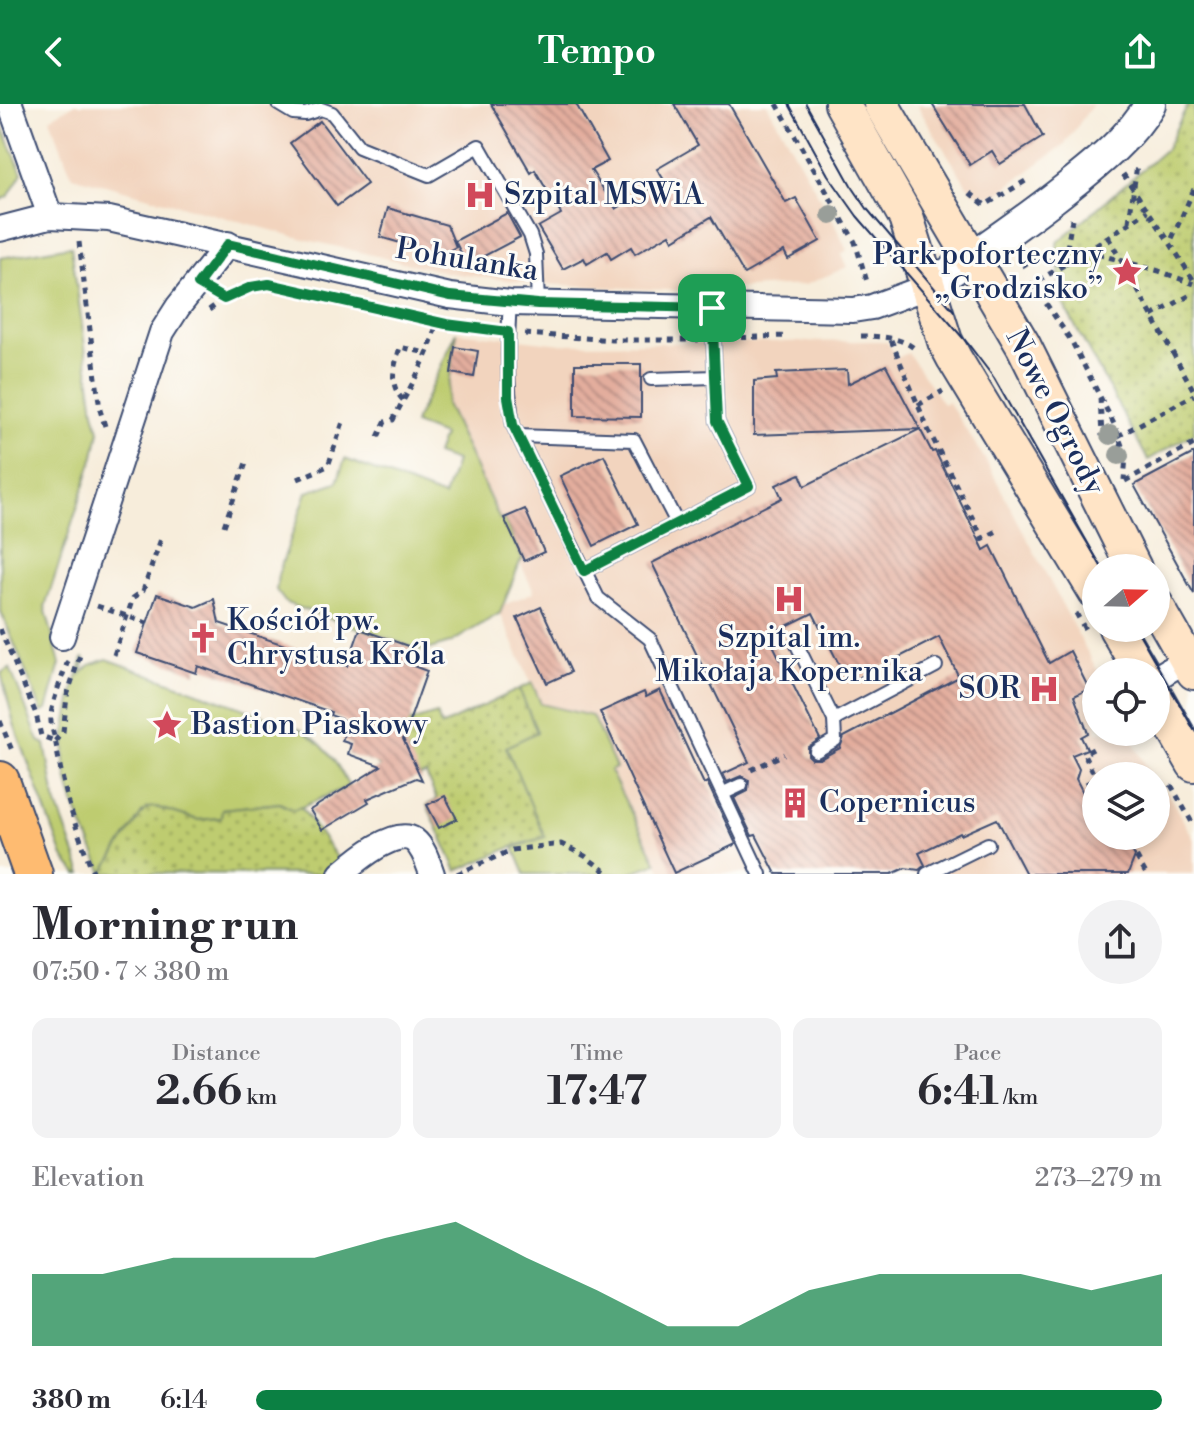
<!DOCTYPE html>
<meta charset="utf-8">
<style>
body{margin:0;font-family:"Libre Bodoni",serif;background:#f2f2f3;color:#2b2b33;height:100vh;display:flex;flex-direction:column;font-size:30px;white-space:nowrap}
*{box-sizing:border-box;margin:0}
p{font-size:26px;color:#7c7c81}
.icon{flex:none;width:44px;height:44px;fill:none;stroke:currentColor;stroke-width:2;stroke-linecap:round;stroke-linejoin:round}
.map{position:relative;height:770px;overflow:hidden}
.sheet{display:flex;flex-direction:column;background:#fff;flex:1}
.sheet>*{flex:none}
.needle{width:52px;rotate:70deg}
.controls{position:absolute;left:1082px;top:450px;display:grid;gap:16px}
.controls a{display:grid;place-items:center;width:88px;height:88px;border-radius:50%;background:#fff;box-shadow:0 4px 12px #0003;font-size:40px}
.pin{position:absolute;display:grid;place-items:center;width:68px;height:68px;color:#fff;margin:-34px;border-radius:16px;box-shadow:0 4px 12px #0006}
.round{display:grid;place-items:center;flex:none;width:84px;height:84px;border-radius:42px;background:#f2f2f3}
.head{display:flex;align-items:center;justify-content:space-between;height:136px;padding:0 32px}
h1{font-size:44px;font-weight:700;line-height:60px}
.figures{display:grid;grid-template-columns:repeat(3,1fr);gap:12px;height:136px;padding:8px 32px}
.figures div{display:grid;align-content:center;border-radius:16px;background:#f2f2f3;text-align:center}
.figures b{font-size:40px;font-weight:700}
.figures small{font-size:22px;font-weight:400}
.figures p{font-size:22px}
.chart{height:224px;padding:16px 32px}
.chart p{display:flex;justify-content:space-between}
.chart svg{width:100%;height:144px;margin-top:8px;fill:#0b8043;opacity:.7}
ul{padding:0 32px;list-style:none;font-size:26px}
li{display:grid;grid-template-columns:128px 96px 1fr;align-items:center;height:60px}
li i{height:20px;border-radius:10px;background:#0b8043}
header{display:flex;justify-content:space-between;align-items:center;height:104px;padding:0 32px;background:#0b8043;color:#fff;font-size:36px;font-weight:700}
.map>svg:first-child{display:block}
.built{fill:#f2d4be}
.grass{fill:#becc6f;stroke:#6c7e66;stroke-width:2}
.park{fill:url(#park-dots);stroke:#6c7e66;stroke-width:2}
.building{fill:url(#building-back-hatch);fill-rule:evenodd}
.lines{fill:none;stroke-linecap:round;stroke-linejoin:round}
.service-casing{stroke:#3c4c71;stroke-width:16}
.minor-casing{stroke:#3c4c71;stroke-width:28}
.tertiary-casing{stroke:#3c4c71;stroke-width:34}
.secondary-casing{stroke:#3c4c71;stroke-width:38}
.primary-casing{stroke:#3c4c71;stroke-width:42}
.path{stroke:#3c4c71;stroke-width:5;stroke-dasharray:6 6;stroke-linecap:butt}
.service{stroke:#fff;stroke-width:12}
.minor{stroke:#fff;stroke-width:24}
.tertiary{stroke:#fff;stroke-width:30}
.secondary{stroke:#ffe4c6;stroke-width:34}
.primary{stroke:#febb71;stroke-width:38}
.tram{stroke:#1b2f5e;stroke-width:2}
.tree{fill:#999e99}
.route-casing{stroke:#fff;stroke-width:16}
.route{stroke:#0b8043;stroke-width:10}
.labels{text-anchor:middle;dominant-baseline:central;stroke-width:6;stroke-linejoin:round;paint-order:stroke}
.poi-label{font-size:30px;fill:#1b2f5e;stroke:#fdfcf7;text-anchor:start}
.street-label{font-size:30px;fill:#1b2f5e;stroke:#fdfcf7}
</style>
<header><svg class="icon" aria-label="back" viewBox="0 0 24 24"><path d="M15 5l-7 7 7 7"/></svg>Tempo<svg class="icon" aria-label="share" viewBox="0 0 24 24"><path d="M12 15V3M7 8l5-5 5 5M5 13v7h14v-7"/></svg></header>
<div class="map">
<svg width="1194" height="770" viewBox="0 0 1194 770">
<defs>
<pattern id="park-dots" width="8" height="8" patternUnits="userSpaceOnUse" patternTransform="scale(2)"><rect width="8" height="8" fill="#becc6f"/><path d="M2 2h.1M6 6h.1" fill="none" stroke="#9aa65e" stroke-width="1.8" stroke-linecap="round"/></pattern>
<pattern id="building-back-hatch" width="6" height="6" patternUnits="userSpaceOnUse" patternTransform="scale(2)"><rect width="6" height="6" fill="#e3ad9d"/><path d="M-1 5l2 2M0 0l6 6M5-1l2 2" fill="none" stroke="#b78d83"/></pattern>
</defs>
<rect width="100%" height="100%" fill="#fdfcf7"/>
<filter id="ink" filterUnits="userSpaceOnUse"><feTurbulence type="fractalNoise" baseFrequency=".0125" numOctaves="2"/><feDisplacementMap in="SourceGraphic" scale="16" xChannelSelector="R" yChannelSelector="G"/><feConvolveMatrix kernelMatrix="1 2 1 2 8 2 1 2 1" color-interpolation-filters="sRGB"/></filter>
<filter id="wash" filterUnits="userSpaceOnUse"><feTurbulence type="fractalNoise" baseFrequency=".006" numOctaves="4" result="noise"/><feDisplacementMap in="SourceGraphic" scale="32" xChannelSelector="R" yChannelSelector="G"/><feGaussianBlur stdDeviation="1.8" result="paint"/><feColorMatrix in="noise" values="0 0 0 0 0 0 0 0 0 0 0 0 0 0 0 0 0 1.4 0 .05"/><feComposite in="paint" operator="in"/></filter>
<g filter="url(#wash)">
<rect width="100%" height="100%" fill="#f7eddb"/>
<!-- built -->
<g class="built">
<path d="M74 0H767L833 117 847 146 841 151 847 163 805 181 689 187 538 180 449 169 308 136 72 72 50 14Z"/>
<path d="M916 0H1093L1064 41 1000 88 987 92 975 89 966 80Z"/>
<path d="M457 228 562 240 880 237 887 238 897 254 908 249 943 300 948 298 985 355 1098 568 1096 628H1128L1151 672H1096V732H1156V683L1168 689 1194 736V770H663L609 667 616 664 592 612 540 600 500 509 502 502 534 488 445 300Z"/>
</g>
<!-- grass -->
<g class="grass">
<path d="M0 17 22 69 8 93 0 96Z"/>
<path d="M71 142 94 307 99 327 94 352 45 503 60 560 47 606 42 608 0 505V154Z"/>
<path d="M457 228 446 300 500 416 504 415 523 456 520 458 500 509 450 539 423 547 286 499 276 486 278 471 307 388 337 378 345 355 444 393 456 357 436 350 443 331 414 320Z"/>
<path d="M83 554 85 555 81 570 90 561 107 555 297 624C323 637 336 657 349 682L293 707 280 699 222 705V714L198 716 155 703 142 709 103 769C89 734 68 696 65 658 63 623 72 587 83 554Z"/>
<path d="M10 564 39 637 45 640 55 695 82 770H77L63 753 14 620 1 569Z"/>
<path d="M532 579 541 600 592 612 616 664 610 667 657 759 627 770H525L514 744 544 733 506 642 537 628 519 585Z"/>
</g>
<!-- park -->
<g class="park">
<path d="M1188 0H1194V329L1148 356 1061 196 1057 139 1166 45Z"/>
<path d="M519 585 537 628 506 643 545 733 512 743 457 767 427 701 437 696 426 670 420 672 382 664 375 659 403 620 437 610 441 622Z"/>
<path d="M280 699 293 706 301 703 341 759 328 770 103 769 142 709 148 704 155 703 198 716 221 714 222 705Z"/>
</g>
<g id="blocks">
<!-- building -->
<g class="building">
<path d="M491 0H576L608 57 591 66 616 105 664 76 657 65 698 41 674 0H729L786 99 796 94 820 137 788 155 784 147 744 170 711 113 673 136 670 130 635 150 631 143 611 155 607 148 587 160 584 154 563 165 538 123 561 110 535 66 531 69Z"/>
<path d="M932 0H1025L1043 33 1000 60 992 47 970 61Z"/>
<path d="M320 17 367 80 337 102 290 39Z"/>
<path d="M388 104 447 121 456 143 441 151 380 133Z"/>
<path d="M507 109 520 133 467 161 455 137Z"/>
<path d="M455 243 478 247 474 273 451 269Z"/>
<path d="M575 260H641V313L575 312Z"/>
<path d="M886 261 920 325 754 331V277L777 275 776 269 847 266 848 280Z"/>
<path d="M920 325 932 348 935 347 984 446 991 442 1049 559 1070 547 1089 585 1074 592 1088 629 1081 633 1087 645 1072 651 1079 665 1076 675 1096 714V732H1123L1130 744 1135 752 1128 770H1026L997 715 961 731 960 729 919 749 925 761 919 766 905 764 892 770H776L756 731 752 732 734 694 748 687 749 676 741 672 727 678 723 670 749 658 652 459 782 394 776 381 800 370 805 382ZM813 509 846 574 854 570 856 575 939 533 959 573 844 633 840 644 820 655H812L808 651V643L820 635 768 531Z"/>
<path d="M1194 349V490L1134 381Z"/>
<path d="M604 351 638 420 594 442 560 372Z"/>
<path d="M525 405 544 448 524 457 504 414Z"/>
<path d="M157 490 196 503 214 495 219 519 347 562 360 525 411 543 405 559 427 567 403 635 422 676 416 674 367 695 369 698 322 726 310 706 381 662 348 650 351 640 342 637 348 618 330 611 331 608 198 562 196 569 137 549Z"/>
<path d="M541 503 571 568 547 579 517 514Z"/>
<path d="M660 586 704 680 707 678 736 740 674 769 600 608 644 588 646 593Z"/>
<path d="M445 692 457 715 439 724 427 701Z"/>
</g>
</g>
</g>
<g filter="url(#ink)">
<use href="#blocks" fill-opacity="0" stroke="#3c4c71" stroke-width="2"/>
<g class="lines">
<!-- service casing -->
<g class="service-casing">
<g id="service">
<path d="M278 0 293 9 305 10 321 5 332 9 359 43 429 71 479 42 530 131 536 150 538 200"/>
<path d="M510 199C507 240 506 280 513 321L598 494 650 535 760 770"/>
<path d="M651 275 715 273"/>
<path d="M518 332 634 336 677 419"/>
<path d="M584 467 749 382 717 317 712 204"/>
<path d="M796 539 834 616 835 636 816 647"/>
<path d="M834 616 936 562"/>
<path d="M724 689 741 681"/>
<path d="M927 770 988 740"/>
</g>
</g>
<!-- minor casing -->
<g class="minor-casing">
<g id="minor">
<path d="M10 0 50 112"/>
<path d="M0 125 50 112 109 115 450 192 510 199 853 206 872 203 929 182"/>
<path d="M62 533 162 228 178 203 228 140"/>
<path d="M1156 574 1194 551"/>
<path d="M341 770C355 758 395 723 414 736 424 744 428 759 432 770"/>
</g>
</g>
<!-- tertiary casing -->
<g class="tertiary-casing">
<path id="tertiary" d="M929 182C977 150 1024 118 1069 82 1098 59 1131 33 1150 0"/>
</g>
<!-- secondary casing -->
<g class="secondary-casing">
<g id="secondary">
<path d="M842 0 906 113 945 237 954 254 1096 488"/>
<path d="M881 0 1023 241 1134 464"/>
<path d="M1156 501 1194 568"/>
<path d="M1116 524 1142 568"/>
<path d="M1156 593 1194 660"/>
</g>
</g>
<!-- primary casing -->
<g class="primary-casing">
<path id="primary" d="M0 677 33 770"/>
</g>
<!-- path -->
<g class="path">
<path d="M777 0 855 138 868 181"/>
<path d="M1123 70 1170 139"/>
<path d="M1194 85 1170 139 1194 177"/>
<path d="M970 89 985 101 1029 75"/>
<path d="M1072 115 1064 161 1148 107"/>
<path d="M1129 118 1137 61"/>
<path d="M1108 133 1194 287"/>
<path d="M79 138 100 306 105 322"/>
<path d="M1086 147 1159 167 1194 180"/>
<path d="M1064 161 1033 180 1072 238 1115 322 1126 353 1124 376"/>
<path d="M1022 162 1037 153 1063 161"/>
<path d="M348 197 446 220 491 226"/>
<path d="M209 206C234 187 256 178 288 183"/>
<path d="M1152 212 1194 189"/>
<path d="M525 230 614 236H699"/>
<path d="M861 232C878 232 902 233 915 245"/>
<path d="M729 234 787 232"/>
<path d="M891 236 928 325 983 435"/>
<path d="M1100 294 1102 332"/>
<path d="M403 296C387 279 395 262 400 243L426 249"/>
<path d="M918 301 943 287"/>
<path d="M1118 332 1194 291"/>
<path d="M378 333 385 318 393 316C408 286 432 249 436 218"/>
<path d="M298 375 328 362 343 318"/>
<path d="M1125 377 1194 340"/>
<path d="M224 422 247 356"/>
<path d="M980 436 999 426"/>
<path d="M97 502 147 519"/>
<path d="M1076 509 1087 529"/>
<path d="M0 525 36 610 41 632 55 637"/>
<path d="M114 551 133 494 143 487 162 432"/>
<path d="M68 557C62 573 54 593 51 610 50 622 54 629 56 640 64 690 75 723 94 770"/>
<path d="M0 617 13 649"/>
<path d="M55 637 63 628 67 592 81 548"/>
<path d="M1093 645 1084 650 1096 675"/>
<path d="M751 666 784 650"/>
<path d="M1086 680 1096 675"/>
<path d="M1171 681 1194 722"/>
<path d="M1125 732 1146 770"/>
<path d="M457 770 512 746 561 740 585 752 609 770"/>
</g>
<!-- service -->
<use href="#service" class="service"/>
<!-- minor -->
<use href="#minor" class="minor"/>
<!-- tertiary -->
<use href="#tertiary" class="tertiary"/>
<!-- secondary -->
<use href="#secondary" class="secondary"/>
<!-- primary -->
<use href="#primary" class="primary"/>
<!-- tram -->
<g class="tram">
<path d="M789 0 828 71 857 112 969 241 994 274 1102 464"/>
<path d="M806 0 851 81 868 106 954 207"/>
<path d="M1136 524 1194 626"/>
</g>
</g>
<!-- trees -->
<g class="tree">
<circle cx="831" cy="111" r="10"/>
<circle cx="1110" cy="331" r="10"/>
<circle cx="1119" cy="351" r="10"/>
</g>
</g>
<g class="lines" filter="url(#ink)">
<!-- route casing -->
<g class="route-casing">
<path id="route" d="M228 140 450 192 538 200 712 204 717 317 749 382 584 467 513 321 508 293V228L446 220 269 180 251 183 224 195 198 180Z"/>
</g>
<!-- route -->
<use href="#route" class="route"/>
</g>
<!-- icons -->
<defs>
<g id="hospital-bare" transform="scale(2.4)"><path d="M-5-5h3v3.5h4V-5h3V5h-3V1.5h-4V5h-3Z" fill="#d1495b" stroke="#fdfcf7" stroke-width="2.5" paint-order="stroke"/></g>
<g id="sight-bare" transform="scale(2.4)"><path d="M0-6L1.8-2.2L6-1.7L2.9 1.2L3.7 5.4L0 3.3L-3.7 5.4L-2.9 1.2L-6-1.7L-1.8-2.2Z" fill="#d1495b" stroke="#fdfcf7" stroke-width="2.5" paint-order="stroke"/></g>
<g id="church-bare" transform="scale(2.4)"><path d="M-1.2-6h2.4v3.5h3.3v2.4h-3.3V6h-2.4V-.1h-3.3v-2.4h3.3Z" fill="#d1495b" stroke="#fdfcf7" stroke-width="2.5" paint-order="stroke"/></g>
<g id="building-bare" transform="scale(2.4)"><path d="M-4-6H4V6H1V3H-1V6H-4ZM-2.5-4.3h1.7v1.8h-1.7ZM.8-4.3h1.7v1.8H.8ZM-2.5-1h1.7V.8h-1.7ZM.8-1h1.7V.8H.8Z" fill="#d1495b" stroke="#fdfcf7" stroke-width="2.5" paint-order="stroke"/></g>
</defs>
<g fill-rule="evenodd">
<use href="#hospital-bare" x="480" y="91"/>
<use href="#sight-bare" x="1127" y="168"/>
<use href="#hospital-bare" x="789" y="495"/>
<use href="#church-bare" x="203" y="534"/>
<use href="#hospital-bare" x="1044" y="585"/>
<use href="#sight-bare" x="167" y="621"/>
<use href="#building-bare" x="795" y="699"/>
</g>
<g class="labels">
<!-- poi labels -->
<g class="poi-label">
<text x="504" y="91">Szpital MSWiA</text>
<text x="1103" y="151" text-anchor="end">Park poforteczny<tspan x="1103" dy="34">„Grodzisko”</tspan></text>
<text x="227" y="517">Kościół pw.<tspan x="227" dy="34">Chrystusa Króla</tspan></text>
<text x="789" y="534" text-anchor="middle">Szpital im.<tspan x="789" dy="34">Mikołaja Kopernika</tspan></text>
<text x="1020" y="585" text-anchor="end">SOR</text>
<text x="191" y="621">Bastion Piaskowy</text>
<text x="819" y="699">Copernicus</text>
</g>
<!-- street labels -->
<g class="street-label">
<text transform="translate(467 156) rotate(9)">Pohulanka</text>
<text transform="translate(1055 308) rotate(63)">Nowe Ogrody</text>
</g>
</g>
</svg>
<div class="controls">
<a><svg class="needle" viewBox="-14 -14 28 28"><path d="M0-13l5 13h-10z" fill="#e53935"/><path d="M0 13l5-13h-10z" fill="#7c7c81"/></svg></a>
<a><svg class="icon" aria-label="locate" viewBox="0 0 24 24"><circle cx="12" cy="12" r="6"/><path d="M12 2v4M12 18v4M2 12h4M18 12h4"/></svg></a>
<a><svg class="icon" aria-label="layers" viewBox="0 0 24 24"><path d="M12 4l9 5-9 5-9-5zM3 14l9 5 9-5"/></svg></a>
</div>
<div class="pin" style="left:712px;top:204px;background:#1e9e55"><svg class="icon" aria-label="arrive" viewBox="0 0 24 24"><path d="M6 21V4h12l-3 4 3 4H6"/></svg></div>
</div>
<section class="sheet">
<div class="head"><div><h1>Morning run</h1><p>07:50 · 7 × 380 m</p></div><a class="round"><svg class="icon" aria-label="share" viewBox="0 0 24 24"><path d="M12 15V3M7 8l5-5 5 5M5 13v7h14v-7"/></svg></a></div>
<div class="figures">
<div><p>Distance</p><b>2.66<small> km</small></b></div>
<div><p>Time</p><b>17:47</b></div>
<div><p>Pace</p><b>6:41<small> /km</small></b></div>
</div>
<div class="chart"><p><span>Elevation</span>273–279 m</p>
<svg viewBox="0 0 160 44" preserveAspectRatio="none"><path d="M0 44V22L10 22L20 17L30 17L40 17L50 11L60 6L70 17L80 27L90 38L100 38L110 27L120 22L130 22L140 22L150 27L160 22V44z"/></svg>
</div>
<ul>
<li><b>380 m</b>6:14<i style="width:100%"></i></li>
</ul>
</section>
